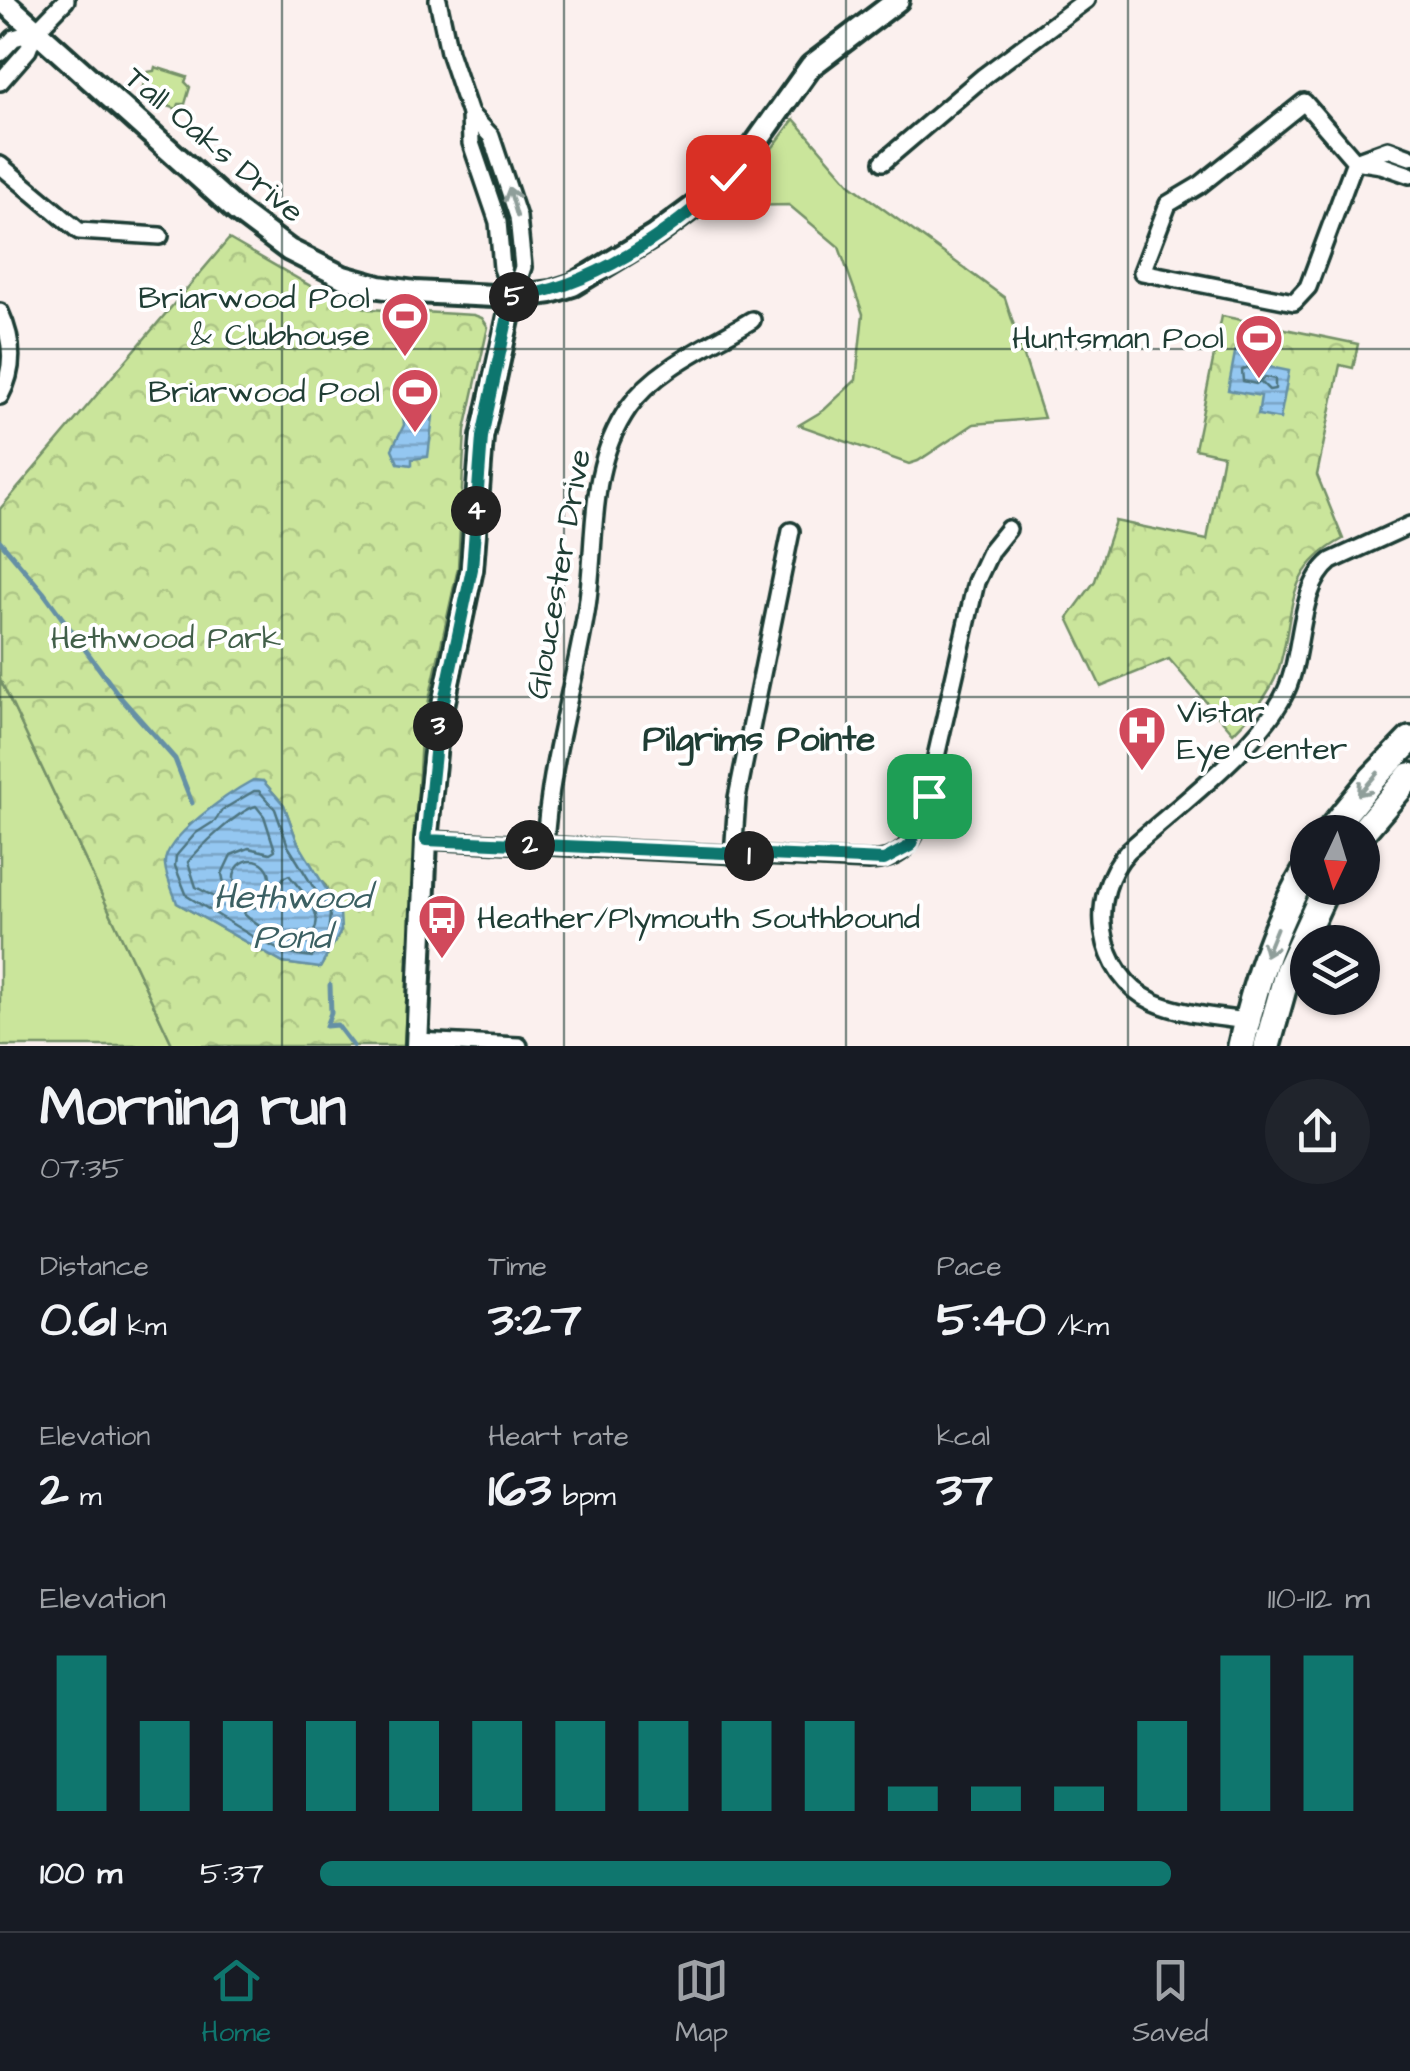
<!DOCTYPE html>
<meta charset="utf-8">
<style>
body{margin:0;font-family:"Architects Daughter",sans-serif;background:#20242c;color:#f1f3f6;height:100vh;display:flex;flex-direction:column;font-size:38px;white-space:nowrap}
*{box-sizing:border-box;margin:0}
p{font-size:32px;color:#9ea1a6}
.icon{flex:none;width:55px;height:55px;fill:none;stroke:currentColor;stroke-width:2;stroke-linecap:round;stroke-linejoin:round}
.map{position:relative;height:1046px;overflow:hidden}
.sheet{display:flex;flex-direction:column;background:#171b24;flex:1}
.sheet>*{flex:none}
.needle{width:65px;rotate:184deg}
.fabs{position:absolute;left:1290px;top:815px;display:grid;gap:20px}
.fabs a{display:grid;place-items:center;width:90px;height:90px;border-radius:50%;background:#171b24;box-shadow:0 2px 8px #0004;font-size:50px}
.pin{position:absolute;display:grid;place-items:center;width:85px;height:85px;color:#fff;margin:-42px;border-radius:20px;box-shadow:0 5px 15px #0006}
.km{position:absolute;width:50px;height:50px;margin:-25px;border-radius:50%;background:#222;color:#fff;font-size:28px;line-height:50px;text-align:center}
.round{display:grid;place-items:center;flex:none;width:105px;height:105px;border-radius:52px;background:#20242c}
.headline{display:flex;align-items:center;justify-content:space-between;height:170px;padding:0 40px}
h1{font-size:55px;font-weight:700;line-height:75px}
.stats{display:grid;grid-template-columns:repeat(3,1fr);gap:15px;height:170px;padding:10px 40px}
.stats div{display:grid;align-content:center}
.stats b{font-size:50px;font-weight:700}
.stats small{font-size:28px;font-weight:400}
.stats p{font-size:28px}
.chart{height:280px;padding:20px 40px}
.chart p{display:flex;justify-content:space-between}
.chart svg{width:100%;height:180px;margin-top:10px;stroke:#0f766e;stroke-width:6}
ul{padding:0 40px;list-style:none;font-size:32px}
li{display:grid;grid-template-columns:160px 120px 1fr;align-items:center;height:75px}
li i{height:25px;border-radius:12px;background:#0f766e}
.menu{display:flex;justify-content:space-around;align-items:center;height:140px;border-top:2px solid #363941;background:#171b24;font-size:28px;color:#9ea1a6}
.menu a{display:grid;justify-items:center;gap:5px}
.menu .selected{color:#0f766e}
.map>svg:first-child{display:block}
.grass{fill:#cae59b;stroke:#749168;stroke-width:2.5}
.park{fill:url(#park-crowns);stroke:#749168;stroke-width:2.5;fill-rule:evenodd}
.water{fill:url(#water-rules);stroke:#6590a5;stroke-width:2.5}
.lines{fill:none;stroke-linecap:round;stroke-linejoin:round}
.shore{stroke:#4e7480;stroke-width:2.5}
.stream{stroke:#6590a5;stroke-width:5}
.minor-casing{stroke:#1f3d34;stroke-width:22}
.tertiary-casing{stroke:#1f3d34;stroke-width:28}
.primary-casing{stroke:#1f3d34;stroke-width:32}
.minor{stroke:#fff;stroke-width:15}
.tertiary{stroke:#fff;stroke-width:20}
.primary{stroke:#fff;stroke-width:25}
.oneway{stroke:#8f9e9a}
.route-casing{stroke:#fff;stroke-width:20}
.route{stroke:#0f766e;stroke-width:12}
.grid{fill:none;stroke:#1f3d34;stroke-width:2.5;stroke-opacity:0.55}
.labels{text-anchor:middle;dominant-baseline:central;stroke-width:8;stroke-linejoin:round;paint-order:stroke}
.street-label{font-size:32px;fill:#1f3d34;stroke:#fff}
.poi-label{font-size:32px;fill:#1f3d34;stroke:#fff;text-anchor:end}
.park-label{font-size:32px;fill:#415f49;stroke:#fff}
.neighbourhood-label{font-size:35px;font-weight:bold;fill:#1f3d34;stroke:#fff}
.water-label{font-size:35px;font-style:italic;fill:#3c6063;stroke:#fff}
</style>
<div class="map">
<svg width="1410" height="1046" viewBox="0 0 1410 1046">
<defs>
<pattern id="park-crowns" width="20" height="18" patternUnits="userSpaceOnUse" patternTransform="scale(2.5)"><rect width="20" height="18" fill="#cae59b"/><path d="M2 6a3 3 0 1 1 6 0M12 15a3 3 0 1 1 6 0" fill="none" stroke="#adc586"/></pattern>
<pattern id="water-rules" width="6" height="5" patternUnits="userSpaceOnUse" patternTransform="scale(2.5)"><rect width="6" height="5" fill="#94c7f1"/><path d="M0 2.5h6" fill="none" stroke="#78a3c4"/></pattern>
</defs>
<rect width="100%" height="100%" fill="#fbf0ee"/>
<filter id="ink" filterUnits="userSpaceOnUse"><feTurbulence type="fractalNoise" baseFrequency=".01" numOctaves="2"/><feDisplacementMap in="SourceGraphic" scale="20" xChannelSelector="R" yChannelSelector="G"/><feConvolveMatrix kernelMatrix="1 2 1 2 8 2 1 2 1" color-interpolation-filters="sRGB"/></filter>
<g filter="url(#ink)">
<!-- grass -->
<g class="grass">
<path d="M155 67 187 77 185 82 190 87 185 104H179L177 109 146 99 142 90 147 72 154 71Z"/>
<path d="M794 119 852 186 1005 298 1044 418 974 424 918 461 909 464 799 425 824 410 856 380 863 314 839 247 789 205 729 206Z"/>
<path d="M0 679 173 1046H0Z"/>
</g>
<!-- park -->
<g class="park">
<path d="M229 239 321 292 369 309 474 315 482 318 488 327 465 430 458 568 421 736 404 1046H173L0 679V509ZM263 781 284 805 297 841 315 875 326 886 341 931 320 968 283 963 177 903 189 825Z"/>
<path d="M1222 316 1358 344 1353 368 1340 365 1317 475 1343 539C1280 573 1297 613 1278 671 1269 696 1251 715 1233 733L1169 659 1101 687 1068 618 1095 581 1115 521 1207 540 1223 455 1195 449Z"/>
</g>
<!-- water -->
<g class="water">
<path d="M1238 337 1264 342 1260 365 1289 371 1280 419 1258 415 1261 396 1228 390Z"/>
<path d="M402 405 434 408 428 457 412 459V465L398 463 392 449 404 425Z"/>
<path d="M253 780 263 781 284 805 297 841 340 912 341 931 320 968 283 963 177 903C173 891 166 877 165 865 162 838 231 792 253 780Z"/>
</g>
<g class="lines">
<!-- shore -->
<g class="shore">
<path d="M1248 367 1261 380 1265 377 1275 379V389L1269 390 1260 381 1256 384 1243 381 1242 370Z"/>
<path d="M254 791H259L275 809 288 846 330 914 328 936 312 957 286 953 255 938 187 896 175 866 176 856 196 833 215 821 222 810Z"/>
<path d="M256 806 264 816 275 850 270 853 249 848 231 855 222 874 227 897 220 900 196 887 188 862C201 846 238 811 256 806Z"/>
<circle cx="252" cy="878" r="18"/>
<path d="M289 875C306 897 332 919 305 943 282 940 260 929 244 914L247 908 261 907 274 900 283 878Z"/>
</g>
<!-- stream -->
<g class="stream">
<path d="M0 541 43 592 120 697 175 759 192 803"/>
<path d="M330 985 331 1013 326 1026 337 1025 353 1046"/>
</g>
<!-- minor casing -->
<g class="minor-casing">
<g id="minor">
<path d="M438 0 449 52 470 114 471 143 498 222 502 268 513 297"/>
<path d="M0 53 14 38 35 32 66 0"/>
<path d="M0 82 28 50 35 32"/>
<path d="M470 114 491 136 518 217 523 267 513 297"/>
<path d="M1410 157 1388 149 1355 161 1308 287 1294 302 1142 272 1168 204 1200 185 1304 102 1355 161 1381 165 1410 175"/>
<path d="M883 162 984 76 1086 0"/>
<path d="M0 165 79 231 160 236"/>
<path d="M0 312C13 340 15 369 0 396"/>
<path d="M426 840 869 861C901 860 911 846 922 818L976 582 991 550 1008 529"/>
<path d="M545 846C549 766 573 691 586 613 598 541 585 470 629 407 657 367 711 345 752 320"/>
<path d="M733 856 737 798 791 531"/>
<path d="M1252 1022C1221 1017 1183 1015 1154 1002 1096 975 1087 895 1128 851 1174 809 1261 745 1286 691 1304 653 1297 588 1331 561L1410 525"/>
<path d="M417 1041 519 1046"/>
</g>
</g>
<!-- tertiary casing -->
<g class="tertiary-casing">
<g id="tertiary">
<path d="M2 0 237 211 289 250 343 277 379 287 415 292 513 297 551 292 573 285 654 236 711 194 746 157 811 66 898 0"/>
<path d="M417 1046 426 840 437 734 472 569 482 437 513 297"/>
</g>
</g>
<!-- primary casing -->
<g class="primary-casing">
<g id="primary">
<path d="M1329 832 1373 778 1410 740"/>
<path d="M1362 832 1410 776"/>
<path d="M1241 1046C1255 983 1274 923 1308 867"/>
<path d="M1267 1046 1288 971 1326 888"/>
</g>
</g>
<!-- minor -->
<use href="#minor" class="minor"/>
<!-- tertiary -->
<use href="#tertiary" class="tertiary"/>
<!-- primary -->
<use href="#primary" class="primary"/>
</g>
<!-- one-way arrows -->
<defs><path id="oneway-shaft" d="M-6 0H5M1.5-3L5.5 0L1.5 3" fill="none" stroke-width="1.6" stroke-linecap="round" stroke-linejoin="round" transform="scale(2.5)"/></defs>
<g class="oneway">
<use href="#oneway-shaft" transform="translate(513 202) rotate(-106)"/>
<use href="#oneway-shaft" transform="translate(1368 784) rotate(131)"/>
<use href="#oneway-shaft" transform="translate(1271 942) rotate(112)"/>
</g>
</g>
<g class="lines" filter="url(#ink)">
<!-- route casing -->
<g class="route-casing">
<path id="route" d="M728 177C674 231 589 290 512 297L482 437 472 569 437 734 426 840 884 860 910 846 929 796"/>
</g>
<!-- route -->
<use href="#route" class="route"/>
</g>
<!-- grid -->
<path class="grid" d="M282 0V1046M564 0V1046M846 0V1046M1128 0V1046M0 349H1410M0 697H1410"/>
<!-- icons -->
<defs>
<g id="stadium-pin" transform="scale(2.5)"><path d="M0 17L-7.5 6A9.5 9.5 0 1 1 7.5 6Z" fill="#d1495b" stroke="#fff"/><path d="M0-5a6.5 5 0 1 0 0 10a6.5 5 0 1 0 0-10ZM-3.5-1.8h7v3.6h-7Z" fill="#fff"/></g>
<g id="hospital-pin" transform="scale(2.5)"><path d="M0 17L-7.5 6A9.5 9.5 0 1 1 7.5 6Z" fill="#d1495b" stroke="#fff"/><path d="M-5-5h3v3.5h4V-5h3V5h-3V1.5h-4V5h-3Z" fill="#fff"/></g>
<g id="bus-pin" transform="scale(2.5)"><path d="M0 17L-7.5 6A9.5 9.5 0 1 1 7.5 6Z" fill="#d1495b" stroke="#fff"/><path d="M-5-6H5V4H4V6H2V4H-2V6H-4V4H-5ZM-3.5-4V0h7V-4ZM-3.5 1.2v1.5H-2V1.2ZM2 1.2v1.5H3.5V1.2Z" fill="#fff"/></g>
</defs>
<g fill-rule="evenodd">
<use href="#stadium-pin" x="405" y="316"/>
<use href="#stadium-pin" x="1259" y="338"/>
<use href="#stadium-pin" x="415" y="392"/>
<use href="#hospital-pin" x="1142" y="730"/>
<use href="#bus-pin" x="442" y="918"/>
</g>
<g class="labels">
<!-- street labels -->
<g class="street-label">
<text transform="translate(214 145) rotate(40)">Tall Oaks Drive</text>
<text transform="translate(559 574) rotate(-80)">Gloucester Drive</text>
</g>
<!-- poi labels -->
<g class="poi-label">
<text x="370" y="298">Briarwood Pool<tspan x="370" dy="37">&amp; Clubhouse</tspan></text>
<text x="1224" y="338">Huntsman Pool</text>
<text x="380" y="392">Briarwood Pool</text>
<text x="1177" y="712" text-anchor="start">Vistar<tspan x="1177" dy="37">Eye Center</tspan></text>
<text x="477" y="918" text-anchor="start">Heather/Plymouth Southbound</text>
</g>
<!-- park labels -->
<g class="park-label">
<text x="166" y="638">Hethwood Park</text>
</g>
<!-- neighbourhood labels -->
<g class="neighbourhood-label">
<text x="759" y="739">Pilgrims Pointe</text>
</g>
<!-- water labels -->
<g class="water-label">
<text x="292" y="897">Hethwood<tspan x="292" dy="40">Pond</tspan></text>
</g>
</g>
</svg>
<div class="fabs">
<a><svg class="needle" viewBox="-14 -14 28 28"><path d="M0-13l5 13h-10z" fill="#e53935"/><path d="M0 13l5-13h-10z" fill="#9ea1a6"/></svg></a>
<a><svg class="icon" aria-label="layers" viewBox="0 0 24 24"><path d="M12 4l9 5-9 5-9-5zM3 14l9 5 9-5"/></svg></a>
</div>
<div class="pin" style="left:929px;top:796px;background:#1e9e55"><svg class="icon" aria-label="arrive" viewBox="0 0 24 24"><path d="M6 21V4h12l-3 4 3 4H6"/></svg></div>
<div class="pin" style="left:728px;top:177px;background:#d93025"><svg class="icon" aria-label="check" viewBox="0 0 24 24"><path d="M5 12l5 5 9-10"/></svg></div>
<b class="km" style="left:749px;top:856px">1</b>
<b class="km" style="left:530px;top:845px">2</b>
<b class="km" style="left:438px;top:726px">3</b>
<b class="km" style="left:476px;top:511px">4</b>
<b class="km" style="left:514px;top:297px">5</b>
</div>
<section class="sheet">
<div class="headline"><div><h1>Morning run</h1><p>07:35</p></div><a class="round"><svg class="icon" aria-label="share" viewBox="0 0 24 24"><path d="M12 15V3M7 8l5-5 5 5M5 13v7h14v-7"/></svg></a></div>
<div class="stats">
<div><p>Distance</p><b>0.61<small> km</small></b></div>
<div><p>Time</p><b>3:27</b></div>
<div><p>Pace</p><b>5:40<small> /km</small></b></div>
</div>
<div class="stats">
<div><p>Elevation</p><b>2<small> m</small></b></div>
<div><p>Heart rate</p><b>163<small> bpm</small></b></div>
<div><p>kcal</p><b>37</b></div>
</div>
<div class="chart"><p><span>Elevation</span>110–112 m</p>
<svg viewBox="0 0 160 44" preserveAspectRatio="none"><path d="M5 44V6M15 44V22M25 44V22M35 44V22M45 44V22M55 44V22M65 44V22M75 44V22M85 44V22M95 44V22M105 44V38M115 44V38M125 44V38M135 44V22M145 44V6M155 44V6"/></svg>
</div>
<ul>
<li><b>100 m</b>5:37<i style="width:81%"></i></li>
</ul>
</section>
<nav class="menu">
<a class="selected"><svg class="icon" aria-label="home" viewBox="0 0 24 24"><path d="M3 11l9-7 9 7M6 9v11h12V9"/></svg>Home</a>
<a><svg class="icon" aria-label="map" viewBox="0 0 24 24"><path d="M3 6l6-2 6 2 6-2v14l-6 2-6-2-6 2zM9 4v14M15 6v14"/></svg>Map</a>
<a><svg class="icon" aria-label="saved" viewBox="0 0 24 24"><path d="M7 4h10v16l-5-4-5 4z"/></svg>Saved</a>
</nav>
